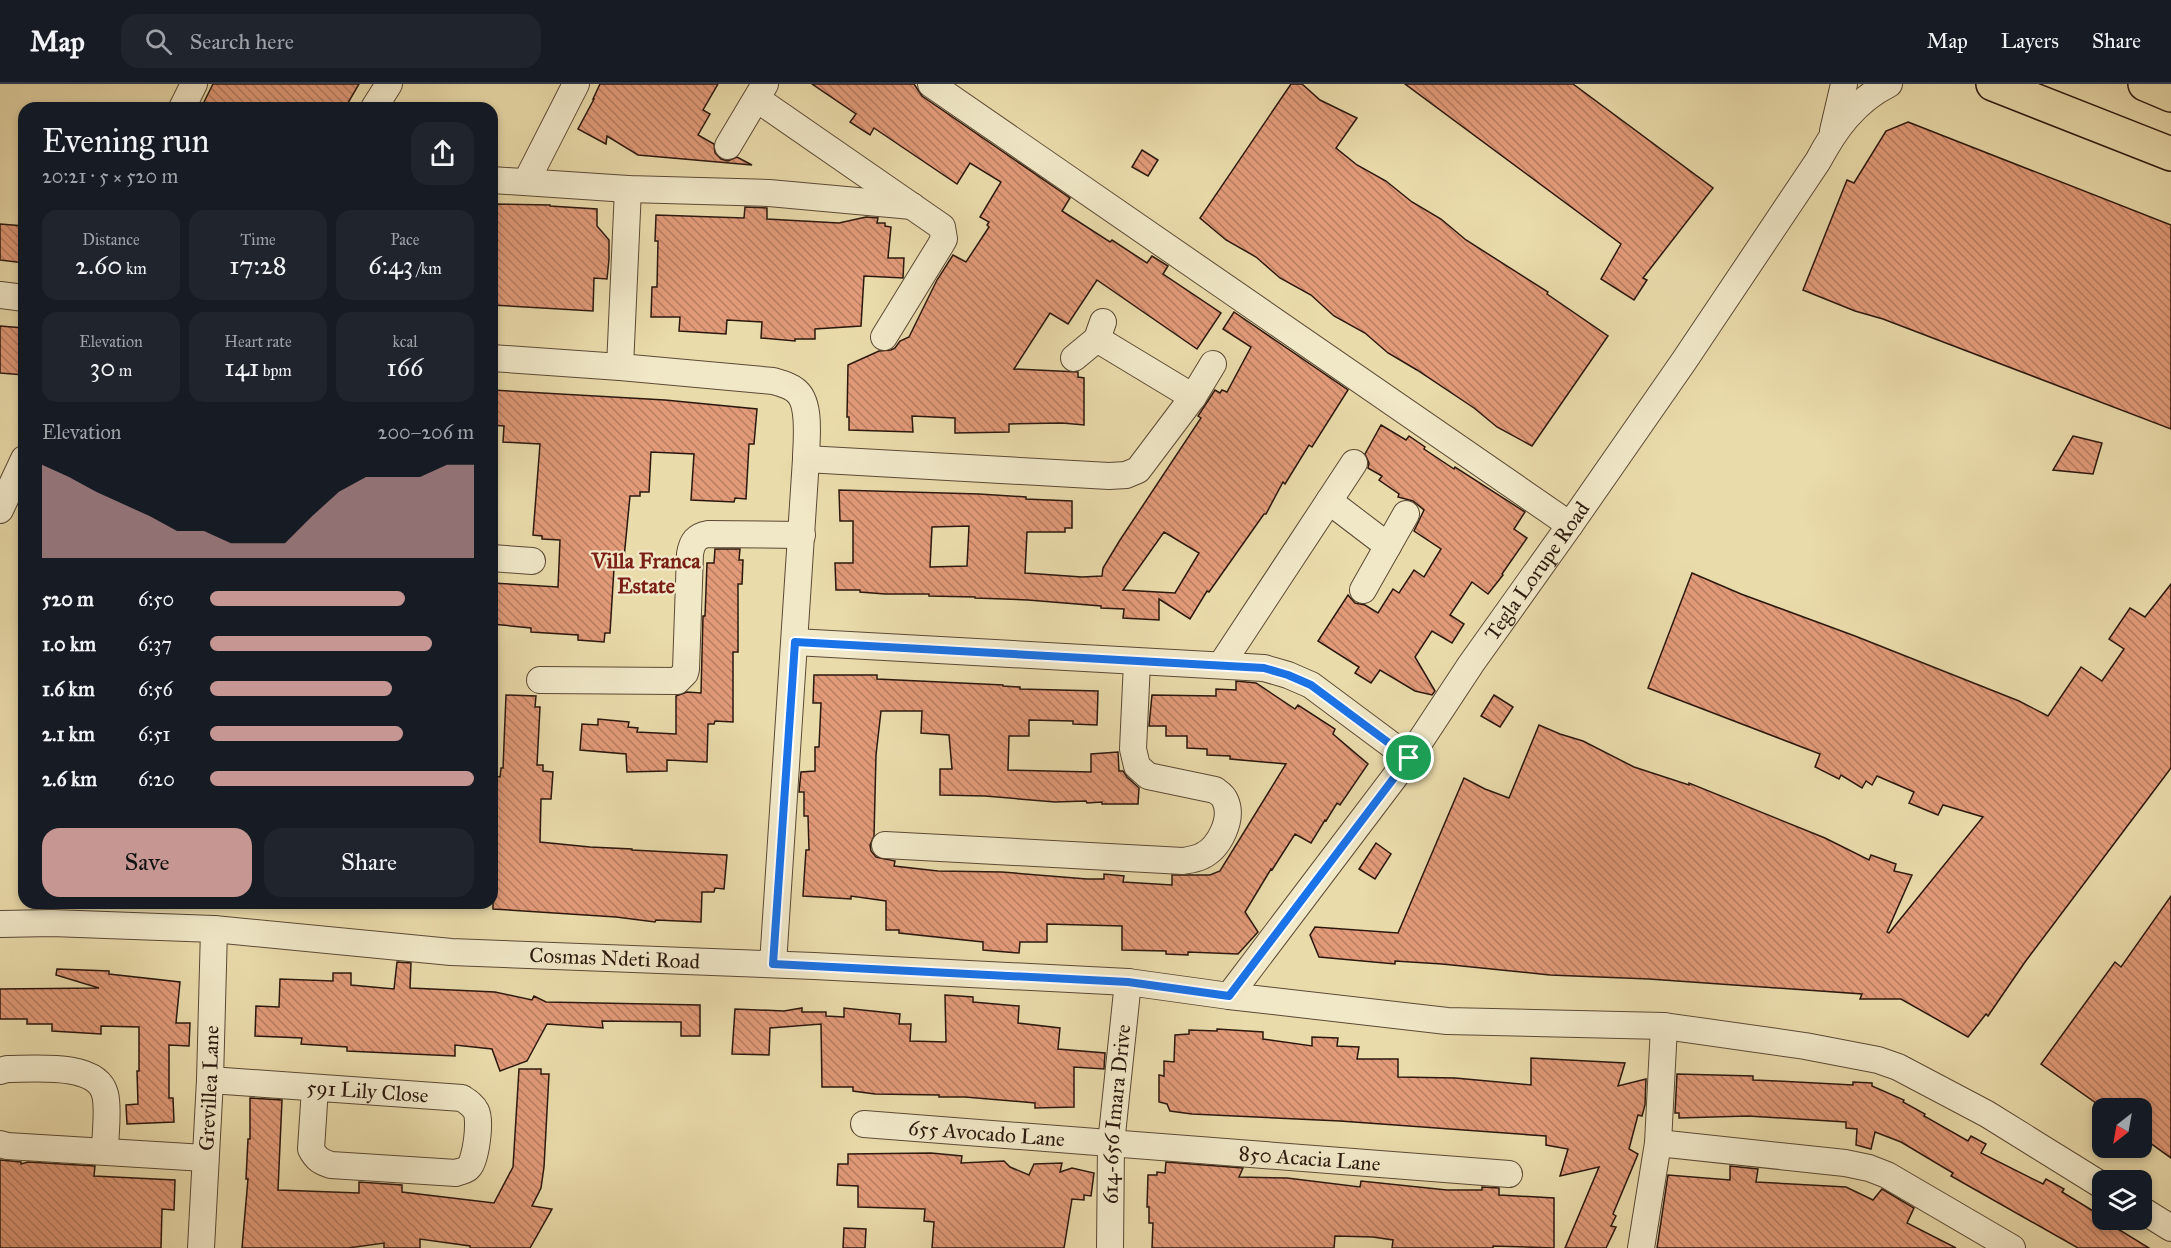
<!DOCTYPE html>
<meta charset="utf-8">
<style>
body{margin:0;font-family:"IM FELL Great Primer",serif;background:#20242c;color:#f1f3f6;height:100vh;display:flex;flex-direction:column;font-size:22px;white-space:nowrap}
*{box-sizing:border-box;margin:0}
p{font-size:20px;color:#9ea1a6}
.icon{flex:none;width:33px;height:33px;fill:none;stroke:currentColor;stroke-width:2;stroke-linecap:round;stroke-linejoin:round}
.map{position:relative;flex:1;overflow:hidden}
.sheet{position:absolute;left:18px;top:18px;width:480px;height:807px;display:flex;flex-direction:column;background:#171b24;border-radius:18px;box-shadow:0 3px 9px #0003}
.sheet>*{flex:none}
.needle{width:39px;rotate:211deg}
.tools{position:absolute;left:2092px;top:1014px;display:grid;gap:12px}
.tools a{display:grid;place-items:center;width:60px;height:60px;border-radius:12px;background:#171b24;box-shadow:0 3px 9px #0003;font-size:30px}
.pin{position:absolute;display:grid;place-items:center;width:51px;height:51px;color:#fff;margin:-26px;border:3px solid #fff;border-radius:50%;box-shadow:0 2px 6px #0007}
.round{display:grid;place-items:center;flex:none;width:63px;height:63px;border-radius:18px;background:#20242c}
.headline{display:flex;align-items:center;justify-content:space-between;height:102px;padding:0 24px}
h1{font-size:33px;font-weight:600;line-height:45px}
.figures{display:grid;grid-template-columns:repeat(3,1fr);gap:9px;height:102px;padding:6px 24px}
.figures div{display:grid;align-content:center;border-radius:15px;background:#20242c;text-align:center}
.figures b{font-size:26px;font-weight:600}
.figures small{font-size:16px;font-weight:400}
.figures p{font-size:16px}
.chart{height:168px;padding:12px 24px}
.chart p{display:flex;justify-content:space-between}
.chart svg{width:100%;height:108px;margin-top:6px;fill:#c59692;opacity:.7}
.primary-button{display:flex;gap:12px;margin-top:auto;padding:12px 24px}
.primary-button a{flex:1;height:69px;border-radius:18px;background:#c59692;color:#111;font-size:24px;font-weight:600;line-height:69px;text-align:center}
.primary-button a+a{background:#20242c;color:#f1f3f6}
ul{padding:0 24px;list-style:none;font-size:20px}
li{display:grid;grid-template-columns:96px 72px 1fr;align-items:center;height:45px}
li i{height:15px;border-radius:8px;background:#c59692}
header{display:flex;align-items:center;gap:36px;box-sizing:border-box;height:84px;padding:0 30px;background:#171b24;border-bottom:2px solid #363941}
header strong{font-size:28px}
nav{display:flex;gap:33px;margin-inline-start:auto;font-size:21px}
.search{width:420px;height:54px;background:#20242c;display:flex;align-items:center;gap:15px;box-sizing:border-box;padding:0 21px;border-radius:18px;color:#9ea1a6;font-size:22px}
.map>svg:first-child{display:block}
.building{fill:url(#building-back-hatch);stroke:#2b180d;stroke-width:1.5;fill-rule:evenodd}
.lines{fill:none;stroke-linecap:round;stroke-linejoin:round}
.street-casing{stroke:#5b4934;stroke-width:28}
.highway-casing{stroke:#2b180d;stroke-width:36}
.street{stroke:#f1e8c8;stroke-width:26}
.highway{stroke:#eadbab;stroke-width:33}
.route-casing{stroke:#fff;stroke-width:12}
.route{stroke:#1a73e8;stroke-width:8}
.labels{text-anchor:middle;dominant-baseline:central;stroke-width:4.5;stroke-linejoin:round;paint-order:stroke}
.street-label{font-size:21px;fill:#2b180d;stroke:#f1e8c8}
.neighbourhood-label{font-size:22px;font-weight:bold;fill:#7a1f14;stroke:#f1e8c8}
</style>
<header>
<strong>Map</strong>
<div class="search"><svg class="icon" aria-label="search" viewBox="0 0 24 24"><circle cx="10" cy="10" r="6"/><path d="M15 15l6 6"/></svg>Search here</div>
<nav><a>Map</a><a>Layers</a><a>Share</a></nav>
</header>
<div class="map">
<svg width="2171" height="1164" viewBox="0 0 2171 1164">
<defs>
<pattern id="building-back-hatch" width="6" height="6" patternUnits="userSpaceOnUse" patternTransform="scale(1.5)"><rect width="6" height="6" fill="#e29a79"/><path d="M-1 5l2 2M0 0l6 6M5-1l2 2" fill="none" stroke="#b77d62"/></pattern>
</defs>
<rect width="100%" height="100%" fill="#eadbab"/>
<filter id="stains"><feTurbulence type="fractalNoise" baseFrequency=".00333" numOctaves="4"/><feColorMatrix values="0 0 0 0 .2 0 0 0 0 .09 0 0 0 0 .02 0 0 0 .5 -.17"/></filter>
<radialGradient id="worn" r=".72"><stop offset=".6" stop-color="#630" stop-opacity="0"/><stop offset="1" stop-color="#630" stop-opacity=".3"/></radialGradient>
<!-- building -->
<g class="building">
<path d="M213 0H359L345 24H201Z"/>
<path d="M600 0H718L703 26 710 30 698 51 714 60 715 69 721 75 728 77 737 73 752 81 638 71 607 52 606 60 578 45 594 15H593Z"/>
<path d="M812 0H914L922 12 1070 114 1062 127 1110 158 1112 156 1147 179 1152 172 1168 182 1163 190 1221 229 1197 265 1097 196 1068 240 1050 229 1014 285 1078 288V293L1084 294V341L1062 339 1009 340V348L955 349V334L912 332 913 348 849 346V333H847L848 281 879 267 891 266 895 264 900 257 909 253 937 196 953 171 966 178 989 143 987 141 989 138 980 133 1001 98 970 79 957 100 874 44 870 51 850 38 856 30Z"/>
<path d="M1291 0H1302L1320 16 1357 34 1336 64 1357 81 1386 97 1412 118 1441 135 1466 156 1548 208 1547 210 1608 252 1532 362 1497 343 1474 324 1417 286 1388 269 1365 249 1334 232 1311 211 1280 194 1256 173 1226 156 1200 134Z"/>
<path d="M1405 0H1573L1713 104 1643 194 1647 196 1634 216 1601 195 1621 160Z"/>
<path d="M1908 38 2171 141V345L1883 235 1855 227 1803 206 1847 96 1854 99 1886 47Z"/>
<path d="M1142 66 1158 76 1148 92 1132 83Z"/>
<path d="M492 120 550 121V122L597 125V142L609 156V175L607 195 594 194 593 227 492 221Z"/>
<path d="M745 123 767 124V135L839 139 866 133 878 134 877 139H885V142L891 143 888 174H904L903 194 864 192 861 242 815 245V255H795V257L761 254 762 238 727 236 726 250 679 247 680 233H651L652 203H657L658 157H655L656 131 744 134Z"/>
<path d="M0 140 24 142V179L0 176Z"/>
<path d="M1234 228 1348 306 1312 363 1309 361 1285 400 1283 398 1266 430H1264L1209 508 1207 507 1190 535 1159 515V536L1123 534 1124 525 1101 524V522L1028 516 975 514V513L929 512V510H885L860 508V506H836L835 479H853V437H840L839 406 979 410 1026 413V415L1072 417V444H1065V448H1027L1025 489 1082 493 1102 492 1103 484 1120 456 1201 334 1198 332 1215 306 1220 309 1222 306 1227 308 1251 263 1223 245ZM969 442 967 482 930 483 932 443ZM1164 448 1199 469 1175 509 1123 506Z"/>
<path d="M0 242 24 244V291L0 289Z"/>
<path d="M492 306 665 316 757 325 754 360H749L746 415 735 414 734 418 691 416 694 370 651 368 649 408H640V412H630L624 474 619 473V484H614L610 549H605L604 558 578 556V551L531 548V544L492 540V499L558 503 560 456 542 455V452L533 451 540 360 503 358 504 342 492 341Z"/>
<path d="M1381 341 1406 356 1409 352 1425 363 1424 365 1454 385 1455 383 1525 428 1514 445 1527 454 1502 490 1503 491 1488 510 1472 498 1450 531 1464 540 1452 559 1432 547 1415 573 1435 607 1432 611 1415 607 1380 586 1371 599 1355 589 1359 583 1318 557 1348 511 1355 519 1365 521 1378 529 1393 505 1399 509 1414 486 1424 493 1441 465 1414 447 1424 426 1413 417 1398 413 1399 410 1379 396 1382 392 1368 384 1369 379 1365 370Z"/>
<path d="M2073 352 2102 359 2093 390 2053 386Z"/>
<path d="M715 465H740L739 476H743L742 500H738V568H733V638L715 637 714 640H708L707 678 667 676V687L627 688 626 670 580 666 582 640 598 641V635L629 638 628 643 638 644 637 648 676 650V612L687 608 701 609 703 532H705L707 479H714Z"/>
<path d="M1692 489 1741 510 1855 552 2019 617 2048 632 2081 583 2102 597 2124 565 2109 555 2130 524 2145 533 2171 500V684L2025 878 1988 932 1986 930 1968 953 1901 915H1860L1862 910 1649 895 1550 891 1442 880 1395 877V880L1319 873 1310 851 1315 843 1398 849 1464 694 1485 705 1509 714 1539 641 1560 650 1583 657 1634 683 1689 701V699L1825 754 1869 776 1871 771 1896 780 1894 787 1912 791 1887 848 1889 849 1983 733 1943 721 1938 731 1909 719 1914 708 1877 692 1872 701 1866 697 1862 704 1841 691 1839 695 1815 683 1820 670 1648 604Z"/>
<path d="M814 591H877V595L1003 601V602L1020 603V605L1098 607 1097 641 1073 640V637L1029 636V652H1009L1008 686 1091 688V670L1118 668 1119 687H1123L1127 693 1139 704 1138 720H1102V718L1087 719 1086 717 1055 718 985 712 940 711V685H952L949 651 921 649 922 627H881L876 671 874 752 870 761 871 767 876 773 895 777 894 782 938 787 1002 788 1087 795H1104V790L1124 792 1123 798 1172 801V791H1210L1220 787 1286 680 1230 675V672L1207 671V665L1187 664V652H1166V642H1149L1152 611 1216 612V605L1236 606V597L1256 599 1295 625 1298 621 1335 645 1333 650 1368 680 1340 721 1337 719 1326 737 1325 736 1311 759 1295 750 1272 786 1271 785 1245 828 1258 848 1238 870 1188 868V871L1166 870V867L1122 866V842L1047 840V858H1020L1019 869 983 866V858L899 849V846H886V817L851 812V815L803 812 806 766H809L808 732H804V708H799L801 688 815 687V663H819L821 619H813Z"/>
<path d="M506 611 536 612 535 623H540L537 681H543V687L553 688 551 715H541L540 758 590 763 632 765V766L727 771 724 805 715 804 714 808H702L701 838 656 836 655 838 616 833 493 825 492 692 500 693 501 684H503Z"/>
<path d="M1494 611 1513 623 1500 643 1481 632Z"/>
<path d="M1376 759 1391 770 1375 795 1359 785Z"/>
<path d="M2171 812V1074L2142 1053V1024H2103L2041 980 2115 878 2121 883Z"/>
<path d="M397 878 411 879 410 904 495 908 532 916 534 912 546 918 700 921V952H681V938L602 937 603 944 547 940 527 977 500 987 492 965 455 961V972L347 967V963L301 960 302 954 255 952 256 922 279 923 280 895 333 897V889H351V901L394 905Z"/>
<path d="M57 885 109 887V890L180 898 176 939H190L189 962 169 961V1014H173L174 1038 127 1040 126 1021 138 1020 137 987H139V943L101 942V950L52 947V940H27V935H0V905L99 904 56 891Z"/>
<path d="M945 911 973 913V918L1019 922 1018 939 1060 944 1058 965 1105 969 1104 985 1074 983V1023L1035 1024V1019L965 1013H939V1011L875 1010 853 1007V1003H822L821 940 770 944 769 971 732 970 735 925 784 927 802 924V928H826V932L844 933V924L900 930 899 940H911L910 957 946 958Z"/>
<path d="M1217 945 1263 948V955L1312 962V953L1338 954 1337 962 1359 963 1357 975H1398V993L1455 994 1531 1001V974L1625 979 1618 1002 1646 995 1645 1021 1642 1032 1638 1031 1629 1065 1638 1070 1613 1130 1616 1132 1611 1142 1616 1143 1606 1164H1565L1599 1083 1560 1092 1568 1065 1546 1061V1052L1340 1037 1192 1030 1170 1027 1167 1020 1159 1018V991L1164 992V977L1174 978 1175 951 1189 950V946L1217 947Z"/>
<path d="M519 985H541V990H549L544 1083 541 1104 532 1122 552 1125 530 1164H470V1162L420 1155V1164H384V1159L348 1164H242L248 1095H246L248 1055H250V1014L282 1016 278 1106 359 1109V1098L402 1101V1108L494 1119 513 1083Z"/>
<path d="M1677 990 1753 992V996L1777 997 1853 1001V998L1872 999V1002L1904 1016 1903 1018 1925 1030 1924 1032 1968 1057 1971 1052 1986 1060 1981 1069 2043 1100 2046 1095 2064 1105 2062 1108 2103 1133V1136H2109L2108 1139 2149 1164H2078L1951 1092 1953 1089 1901 1058 1875 1048 1871 1065 1856 1061 1857 1045 1846 1044V1038L1748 1032 1679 1034V1029H1675Z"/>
<path d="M931 1069 962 1072 961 1079 1004 1077 1010 1083 1029 1091 1034 1080 1062 1079 1060 1088 1072 1084 1094 1089 1091 1112 1084 1111V1116L1072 1115 1064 1164H932L934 1138 924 1137 925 1125 858 1123V1102L837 1101 838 1080H848V1070Z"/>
<path d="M0 1076 21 1078V1080L28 1078 95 1082 94 1092 175 1096 174 1126 162 1125 161 1164H0Z"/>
<path d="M1166 1078 1243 1084 1239 1093 1287 1094 1360 1103 1361 1097 1447 1106H1482V1103L1499 1104V1111L1554 1114V1164L1493 1162V1164H1392L1393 1156 1373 1153 1335 1152 1334 1164H1152L1153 1139H1149V1123H1147L1148 1091H1157V1088L1165 1089Z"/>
<path d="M1730 1082 1758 1085 1756 1098 1846 1103 1873 1116 1882 1105 1914 1124 1907 1139 1956 1164H1657L1668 1091 1730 1096Z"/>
<path d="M844 1144 866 1145 865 1164H843Z"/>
</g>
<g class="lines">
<!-- street casing -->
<g class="street-casing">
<g id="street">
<path d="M931 0 1570 441"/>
<path d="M757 15 942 143 944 155 940 162 884 253"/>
<path d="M182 24 194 0"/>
<path d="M374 24 389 0"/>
<path d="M1833 47 1844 0"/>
<path d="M728 62 765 0"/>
<path d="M492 96 628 105 769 109 912 122"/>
<path d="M526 98 576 0"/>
<path d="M0 211 24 214"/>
<path d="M1097 255 1193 313"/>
<path d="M492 274 620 283 773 297C780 299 789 301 795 306 812 318 806 357 806 375L773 880"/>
<path d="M1074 274 1097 255 1103 238"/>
<path d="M620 283 628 105"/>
<path d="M806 375 1109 392 1126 391 1138 386 1193 313 1213 280"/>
<path d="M1329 417 1388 462"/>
<path d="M0 426 24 375"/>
<path d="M492 474 532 477"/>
<path d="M1363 506 1406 430"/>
<path d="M795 558 1264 584 1288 591 1311 601 1409 674"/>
<path d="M1221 581 1354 379"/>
<path d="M540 596 677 597 685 589 686 585 690 470C692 458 696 452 708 450L802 451"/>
<path d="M885 761 1183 777C1189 776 1196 775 1202 772 1219 764 1234 735 1225 716 1223 711 1219 709 1215 706L1148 692 1137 682 1133 665 1137 578"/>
<path id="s1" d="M0 840 52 839 214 845 451 868 814 882 1128 898 1229 912 1447 937 1664 942 1805 962 1878 976 1898 983 1987 1030 2103 1102"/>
<path id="s2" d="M1229 912 1409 674 1471 580 1570 441 1684 277 1818 77C1835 45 1855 17 1889 0"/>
<path d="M0 987 7 985C33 985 97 978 105 1010 109 1025 105 1051 105 1067"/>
<path id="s3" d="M210 996 462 1014C468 1018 473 1021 476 1027 481 1037 476 1075 469 1083 466 1087 461 1087 456 1089L331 1081C321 1078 316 1075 311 1065L315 1004"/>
<path id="s4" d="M864 1040 1509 1090"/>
<path d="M1658 1059 1845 1079 1869 1084 1887 1091 2012 1164"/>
<path d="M0 1060 7 1062 205 1074"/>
<path d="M2142 1126 2171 1144"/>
<path id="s5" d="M201 1164 210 996 214 845"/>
<path id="s6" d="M1110 1164 1111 1060 1128 898"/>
<path d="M1641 1164 1658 1059 1664 942"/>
</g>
</g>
<!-- highway casing -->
<g class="highway-casing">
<g id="highway">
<path d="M1993 0 2171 70"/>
<path d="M2145 0 2171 11"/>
</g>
</g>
<!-- street -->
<use href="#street" class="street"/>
<!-- highway -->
<use href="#highway" class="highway"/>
</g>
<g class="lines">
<!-- route casing -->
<g class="route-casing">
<path id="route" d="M795 558 1264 584 1288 591 1311 601 1409 674 1229 912 1128 898 773 880Z"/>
</g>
<!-- route -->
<use href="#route" class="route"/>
</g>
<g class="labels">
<!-- street labels -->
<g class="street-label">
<text stroke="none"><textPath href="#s2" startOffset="525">Tegla Lorupe Road</textPath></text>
<text stroke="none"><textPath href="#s1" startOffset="616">Cosmas Ndeti Road</textPath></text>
<text stroke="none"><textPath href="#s5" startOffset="160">Grevillea Lane</textPath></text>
<text stroke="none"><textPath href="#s3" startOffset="158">591 Lily Close</textPath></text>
<text stroke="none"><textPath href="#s6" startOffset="134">614-656 Imara Drive</textPath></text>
<text stroke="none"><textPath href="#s4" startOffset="123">655 Avocado Lane</textPath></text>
<text stroke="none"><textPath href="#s4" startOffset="447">850 Acacia Lane</textPath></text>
</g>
<!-- neighbourhood labels -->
<g class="neighbourhood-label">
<text x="646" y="476">Villa Franca<tspan x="646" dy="25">Estate</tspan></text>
</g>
</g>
<rect width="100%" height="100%" filter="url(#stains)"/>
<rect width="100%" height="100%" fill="url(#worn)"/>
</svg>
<div class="tools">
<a><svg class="needle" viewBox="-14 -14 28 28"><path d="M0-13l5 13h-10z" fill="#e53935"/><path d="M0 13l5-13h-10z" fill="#9ea1a6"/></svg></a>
<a><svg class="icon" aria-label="layers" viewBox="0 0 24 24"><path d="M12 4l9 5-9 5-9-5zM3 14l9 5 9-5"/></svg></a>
</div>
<div class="pin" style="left:1409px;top:674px;background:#1e9e55"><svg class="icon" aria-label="arrive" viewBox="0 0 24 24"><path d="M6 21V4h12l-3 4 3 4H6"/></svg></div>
<section class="sheet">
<div class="headline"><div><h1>Evening run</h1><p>20:21 · 5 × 520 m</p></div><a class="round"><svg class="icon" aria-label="share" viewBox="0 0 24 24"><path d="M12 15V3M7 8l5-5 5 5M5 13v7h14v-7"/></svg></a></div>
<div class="figures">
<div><p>Distance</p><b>2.60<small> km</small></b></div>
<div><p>Time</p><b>17:28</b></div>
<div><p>Pace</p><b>6:43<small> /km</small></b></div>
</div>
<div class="figures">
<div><p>Elevation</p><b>30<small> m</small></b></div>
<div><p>Heart rate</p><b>141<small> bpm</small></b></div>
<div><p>kcal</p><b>166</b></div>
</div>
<div class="chart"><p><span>Elevation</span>200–206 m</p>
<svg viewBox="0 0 160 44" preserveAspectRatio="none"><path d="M0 44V6L10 11L20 17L30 22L40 27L50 33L60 33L70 38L80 38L90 38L100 27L110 17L120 11L130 11L140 11L150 6L160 6V44z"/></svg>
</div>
<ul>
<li><b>520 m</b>6:50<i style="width:74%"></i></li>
<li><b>1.0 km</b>6:37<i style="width:84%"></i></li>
<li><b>1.6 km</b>6:56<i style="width:69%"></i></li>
<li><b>2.1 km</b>6:51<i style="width:73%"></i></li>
<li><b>2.6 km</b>6:20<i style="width:100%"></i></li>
</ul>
<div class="primary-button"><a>Save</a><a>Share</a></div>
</section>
</div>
